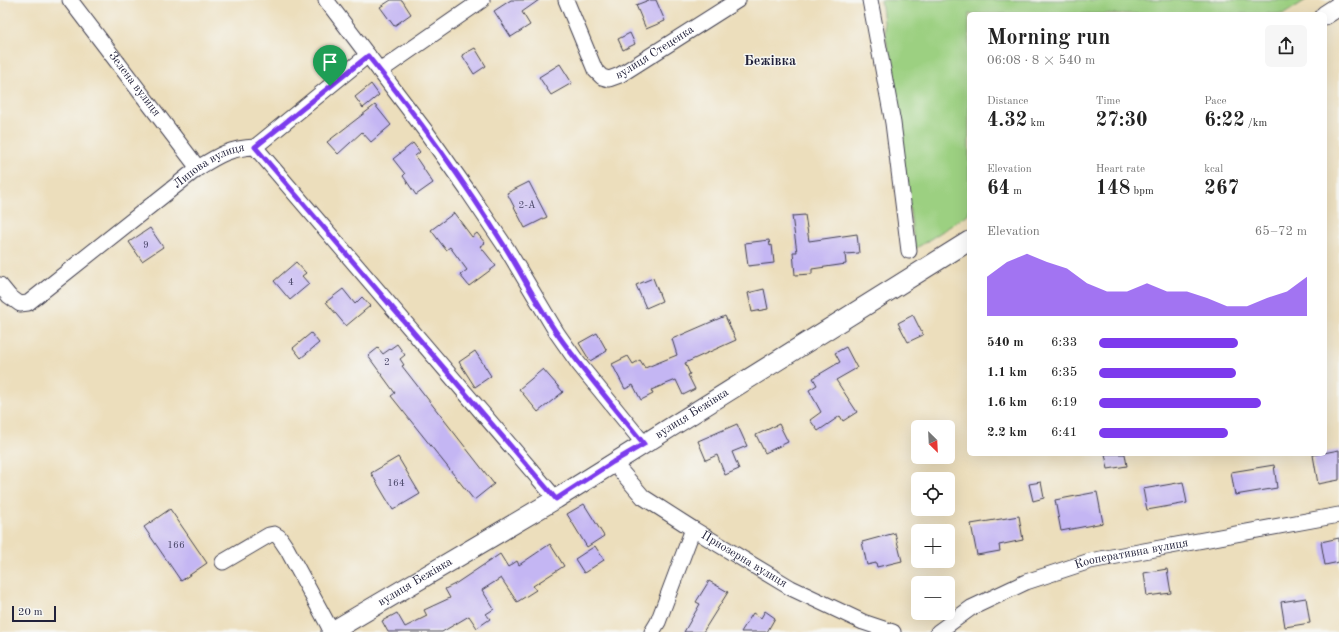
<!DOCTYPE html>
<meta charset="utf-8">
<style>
body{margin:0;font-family:"Old Standard TT",serif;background:#f6f6f6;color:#222;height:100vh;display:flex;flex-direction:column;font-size:15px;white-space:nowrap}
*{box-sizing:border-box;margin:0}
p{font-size:13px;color:#767676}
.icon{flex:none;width:22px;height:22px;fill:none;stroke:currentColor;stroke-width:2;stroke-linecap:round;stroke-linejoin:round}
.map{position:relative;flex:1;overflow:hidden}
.drawer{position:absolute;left:967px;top:12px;width:360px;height:444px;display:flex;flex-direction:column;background:#fff;border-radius:6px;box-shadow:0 4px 16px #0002}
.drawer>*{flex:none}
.needle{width:26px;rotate:156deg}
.controls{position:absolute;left:911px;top:420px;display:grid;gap:8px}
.controls a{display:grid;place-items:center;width:44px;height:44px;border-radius:6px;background:#fff;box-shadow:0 4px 16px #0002;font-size:20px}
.scale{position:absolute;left:12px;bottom:10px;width:44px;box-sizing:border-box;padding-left:4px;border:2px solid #22223b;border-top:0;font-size:11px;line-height:14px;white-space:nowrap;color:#22223b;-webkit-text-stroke:3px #f6f6f2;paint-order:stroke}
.pin{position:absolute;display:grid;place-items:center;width:34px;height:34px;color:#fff;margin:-41px -17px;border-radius:50% 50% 50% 0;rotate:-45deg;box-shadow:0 0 4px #0007}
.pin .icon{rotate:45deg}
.round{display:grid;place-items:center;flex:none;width:42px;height:42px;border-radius:6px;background:#f6f6f6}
.overview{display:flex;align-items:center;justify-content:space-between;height:68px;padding:0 20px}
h1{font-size:22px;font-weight:600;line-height:30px}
.stats{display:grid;grid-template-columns:repeat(3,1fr);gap:6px;height:68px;padding:4px 20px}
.stats div{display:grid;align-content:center}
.stats b{font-size:20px;font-weight:600}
.stats small{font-size:11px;font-weight:400}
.stats p{font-size:11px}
.chart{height:112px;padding:8px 20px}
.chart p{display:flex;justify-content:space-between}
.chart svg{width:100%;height:72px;margin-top:4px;fill:#7c3aed;opacity:.7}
ul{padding:0 20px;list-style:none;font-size:13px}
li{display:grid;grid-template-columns:64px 48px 1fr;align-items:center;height:30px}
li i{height:10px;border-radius:5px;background:#7c3aed}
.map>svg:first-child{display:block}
.green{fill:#9cd081;stroke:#5f795e}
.building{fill:#c4b6f3}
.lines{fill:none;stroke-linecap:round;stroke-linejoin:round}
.minor-casing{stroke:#403e4e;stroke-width:17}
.major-casing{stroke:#403e4e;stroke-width:21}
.minor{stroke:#fff;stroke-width:15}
.major{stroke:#fff;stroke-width:19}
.route-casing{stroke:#fff;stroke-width:8}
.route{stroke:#7c3aed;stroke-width:5}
.labels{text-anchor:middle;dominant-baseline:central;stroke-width:3;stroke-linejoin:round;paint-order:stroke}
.number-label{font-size:10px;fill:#4a4769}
.street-label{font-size:12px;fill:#22223b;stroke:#f6f6f2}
.quarter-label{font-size:14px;font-weight:bold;fill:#22223b;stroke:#f6f6f2}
</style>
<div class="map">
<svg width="1339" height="632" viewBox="0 0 1339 632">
<rect width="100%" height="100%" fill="#f6f6f2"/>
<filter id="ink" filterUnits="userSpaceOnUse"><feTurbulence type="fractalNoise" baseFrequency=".025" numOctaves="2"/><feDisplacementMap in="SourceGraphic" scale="8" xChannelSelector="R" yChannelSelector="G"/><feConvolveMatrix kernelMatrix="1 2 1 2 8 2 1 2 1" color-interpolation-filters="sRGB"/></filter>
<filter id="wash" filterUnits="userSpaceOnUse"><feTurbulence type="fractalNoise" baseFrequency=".012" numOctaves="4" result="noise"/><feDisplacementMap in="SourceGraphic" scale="16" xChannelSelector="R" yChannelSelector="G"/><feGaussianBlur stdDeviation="0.9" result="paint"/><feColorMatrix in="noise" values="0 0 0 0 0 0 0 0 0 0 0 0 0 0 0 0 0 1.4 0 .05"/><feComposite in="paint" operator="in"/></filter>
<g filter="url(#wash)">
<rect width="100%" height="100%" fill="#ecdebc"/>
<!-- green -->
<path class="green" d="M881 0H1306L1284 14H969V214L915 249Z"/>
<g id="blocks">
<!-- building -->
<g class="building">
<path d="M391 0H402L411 14 394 26 380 7Z"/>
<path d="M511 0H539L522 12 530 25 511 37 494 11Z"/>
<path d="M649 0H656L665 21 646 29 636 5Z"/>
<path d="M630 33 635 44 623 50 618 39Z"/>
<path d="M475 48 486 66 474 74 462 55Z"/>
<path d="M560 64 572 83 551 95 539 77Z"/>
<path d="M371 84 379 95 363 108 355 97Z"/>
<path d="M375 105 391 125 371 142 362 132 338 154 327 142Z"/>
<path d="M413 143 420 152 415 156 433 183 416 195 403 176 405 174 393 159Z"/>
<path d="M529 182 547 217 525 228 507 193Z"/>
<path d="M454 213 472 237 477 233 485 243 480 246 496 266 469 286 460 275 467 270 450 247 446 250 431 230Z"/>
<path d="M805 215 809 241 857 234 859 253 845 254 846 264 812 269V274L795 275 793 252H797L792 216Z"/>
<path d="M150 228 163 247 142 261 129 242Z"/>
<path d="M769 240 770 246 772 245 774 263 748 266 745 243Z"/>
<path d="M296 262 306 273 302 276 309 284 290 300 274 281Z"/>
<path d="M653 278 662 301 646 308 636 285Z"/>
<path d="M343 289 355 304 362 297 370 306 346 326 326 302Z"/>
<path d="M764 289 768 309 752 312 748 293Z"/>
<path d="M913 315 923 335 908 342 898 323Z"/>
<path d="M725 316 736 340 685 363 690 374 688 375 695 389 683 395 676 380 651 390 653 394 641 400 633 385 625 389 612 364 628 356 633 364 640 360 645 368 677 355 672 339Z"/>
<path d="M311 333 319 343 301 358 293 348Z"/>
<path d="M597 333 607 351 590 361 579 343Z"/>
<path d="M397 344 405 355 400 359 404 365 402 366 494 484 474 500 391 396 395 393 368 356 378 348 383 354Z"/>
<path d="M846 347 857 368 836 380 857 412 843 421 840 416 818 431 810 420 821 412 809 390 817 385 813 378 840 362 835 353Z"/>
<path d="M475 351 491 376 475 387 459 362Z"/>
<path d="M543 369 563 392 538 412 519 389Z"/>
<path d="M737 424 747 446 732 452 739 469 725 475 717 455 706 460 698 441Z"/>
<path d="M779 424 788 442 765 453 756 435Z"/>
<path d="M1339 450V480L1318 484 1313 455Z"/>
<path d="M1105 454H1125L1127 466 1108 469Z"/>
<path d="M398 457 420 494 393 510 371 473Z"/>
<path d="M1274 465 1277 488 1235 495 1231 472Z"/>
<path d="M1041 482 1044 498 1033 501 1029 484Z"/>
<path d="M1183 482 1187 503 1147 510 1143 489Z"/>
<path d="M1097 492 1103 523 1061 531 1055 500Z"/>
<path d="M584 504 604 536 587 547 567 514Z"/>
<path d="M170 509 207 563 181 581 144 527Z"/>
<path d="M1019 516 1023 540 999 545 1000 551 977 555 971 524Z"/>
<path d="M895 533 902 561 877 567 876 563 867 565 862 542Z"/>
<path d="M1339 538V562L1325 565 1321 542Z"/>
<path d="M550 544 564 566 533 586 536 590 517 602 501 578 482 590 494 609 486 614 490 619 477 628 469 616 442 632H388L382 621 397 613 405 627 427 616 424 610 450 598 445 589 455 584 500 554 508 567 517 561 519 565Z"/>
<path d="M595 546 604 560 584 573 575 559Z"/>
<path d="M1167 569 1171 593 1147 596 1144 573Z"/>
<path d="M709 581 728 592 703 632H684L700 604 696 602Z"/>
<path d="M1306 598 1310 623 1285 627 1281 602Z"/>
<path d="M765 611 775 618 767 632H741L753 613 761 618Z"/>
</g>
</g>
</g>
<g filter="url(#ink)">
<use href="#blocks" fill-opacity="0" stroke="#403e4e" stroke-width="1"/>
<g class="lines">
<!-- minor casing -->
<g class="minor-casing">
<g id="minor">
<path id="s1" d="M70 0 198 168"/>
<path d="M326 0 427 133 468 191 507 249 557 333 578 363 644 444"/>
<path id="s2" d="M566 0 595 70 602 77 609 79 620 75 738 0"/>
<path d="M870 0 893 123 909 251"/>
<path d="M380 71 482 0"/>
<path d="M255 147 368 55"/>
<path id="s3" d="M0 285 9 296 20 304 28 303 198 168C219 155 230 148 255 147L556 499"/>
<path id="s4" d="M613 462 643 497 693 529 791 588 863 622 893 632"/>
<path d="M223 562 269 535 274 534 279 537 287 549 332 632"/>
<path d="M652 632 658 622 693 529"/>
<path id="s5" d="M938 632 971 608 1026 582 1090 561 1339 515"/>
</g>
</g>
<!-- major casing -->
<g class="major-casing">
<g id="major">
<path d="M1325 15 1339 6"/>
<path id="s6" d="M331 632 556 499 969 241"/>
</g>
</g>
<!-- minor -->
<use href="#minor" class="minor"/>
<!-- major -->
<use href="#major" class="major"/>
</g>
</g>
<g class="lines" filter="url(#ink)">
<!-- route casing -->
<g class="route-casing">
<path id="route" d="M368 56C418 117 465 183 507 250 524 278 539 308 558 335 585 373 615 408 644 444L613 462 556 499 255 147Z"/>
</g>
<!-- route -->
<use href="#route" class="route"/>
</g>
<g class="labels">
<!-- number labels -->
<g class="number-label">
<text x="527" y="205">2-А</text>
<text x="146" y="245">9</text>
<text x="291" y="282">4</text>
<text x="387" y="362">2</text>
<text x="396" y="483">164</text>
<text x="176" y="545">166</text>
</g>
<!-- street labels -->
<g class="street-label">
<text stroke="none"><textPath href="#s2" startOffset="146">вулиця Стеценка</textPath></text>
<text stroke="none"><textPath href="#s1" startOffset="106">Зелена вулиця</textPath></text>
<text stroke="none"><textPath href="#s3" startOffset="264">Липова вулиця</textPath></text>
<text stroke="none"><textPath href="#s6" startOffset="422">вулиця Бежівка</textPath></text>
<text stroke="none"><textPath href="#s5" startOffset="211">Кооперативна вулиця</textPath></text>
<text stroke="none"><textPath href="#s4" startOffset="165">Приозерна вулиця</textPath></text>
<text stroke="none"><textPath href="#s6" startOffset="98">вулиця Бежівка</textPath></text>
</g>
<!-- quarter labels -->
<g class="quarter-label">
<text x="770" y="61">Бежівка</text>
</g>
</g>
</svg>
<div class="controls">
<a><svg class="needle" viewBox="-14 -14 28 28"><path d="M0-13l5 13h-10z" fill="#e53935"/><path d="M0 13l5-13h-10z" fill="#767676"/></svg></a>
<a><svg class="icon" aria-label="locate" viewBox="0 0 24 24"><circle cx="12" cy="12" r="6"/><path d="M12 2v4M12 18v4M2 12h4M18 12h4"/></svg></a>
<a>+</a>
<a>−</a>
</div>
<div class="scale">20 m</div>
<div class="pin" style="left:330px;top:86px;background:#1e9e55"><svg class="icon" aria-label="arrive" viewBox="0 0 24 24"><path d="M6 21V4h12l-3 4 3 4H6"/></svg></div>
<section class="drawer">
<div class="overview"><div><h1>Morning run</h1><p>06:08 · 8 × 540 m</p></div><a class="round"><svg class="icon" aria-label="share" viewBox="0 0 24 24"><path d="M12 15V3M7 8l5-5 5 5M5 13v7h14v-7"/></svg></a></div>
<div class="stats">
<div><p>Distance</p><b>4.32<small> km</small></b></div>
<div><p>Time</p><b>27:30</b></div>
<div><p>Pace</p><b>6:22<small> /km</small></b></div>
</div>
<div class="stats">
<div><p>Elevation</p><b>64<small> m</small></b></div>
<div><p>Heart rate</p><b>148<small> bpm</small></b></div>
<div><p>kcal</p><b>267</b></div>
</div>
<div class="chart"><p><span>Elevation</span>65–72 m</p>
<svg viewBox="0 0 160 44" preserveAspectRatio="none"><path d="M0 44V20L10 11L20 6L30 11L40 15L50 24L60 29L70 29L80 24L90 29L100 29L110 33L120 38L130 38L140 33L150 29L160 20V44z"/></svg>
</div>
<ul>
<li><b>540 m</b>6:33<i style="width:67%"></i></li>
<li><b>1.1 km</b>6:35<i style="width:66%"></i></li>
<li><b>1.6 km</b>6:19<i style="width:78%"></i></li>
<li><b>2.2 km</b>6:41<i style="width:62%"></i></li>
</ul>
</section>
</div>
